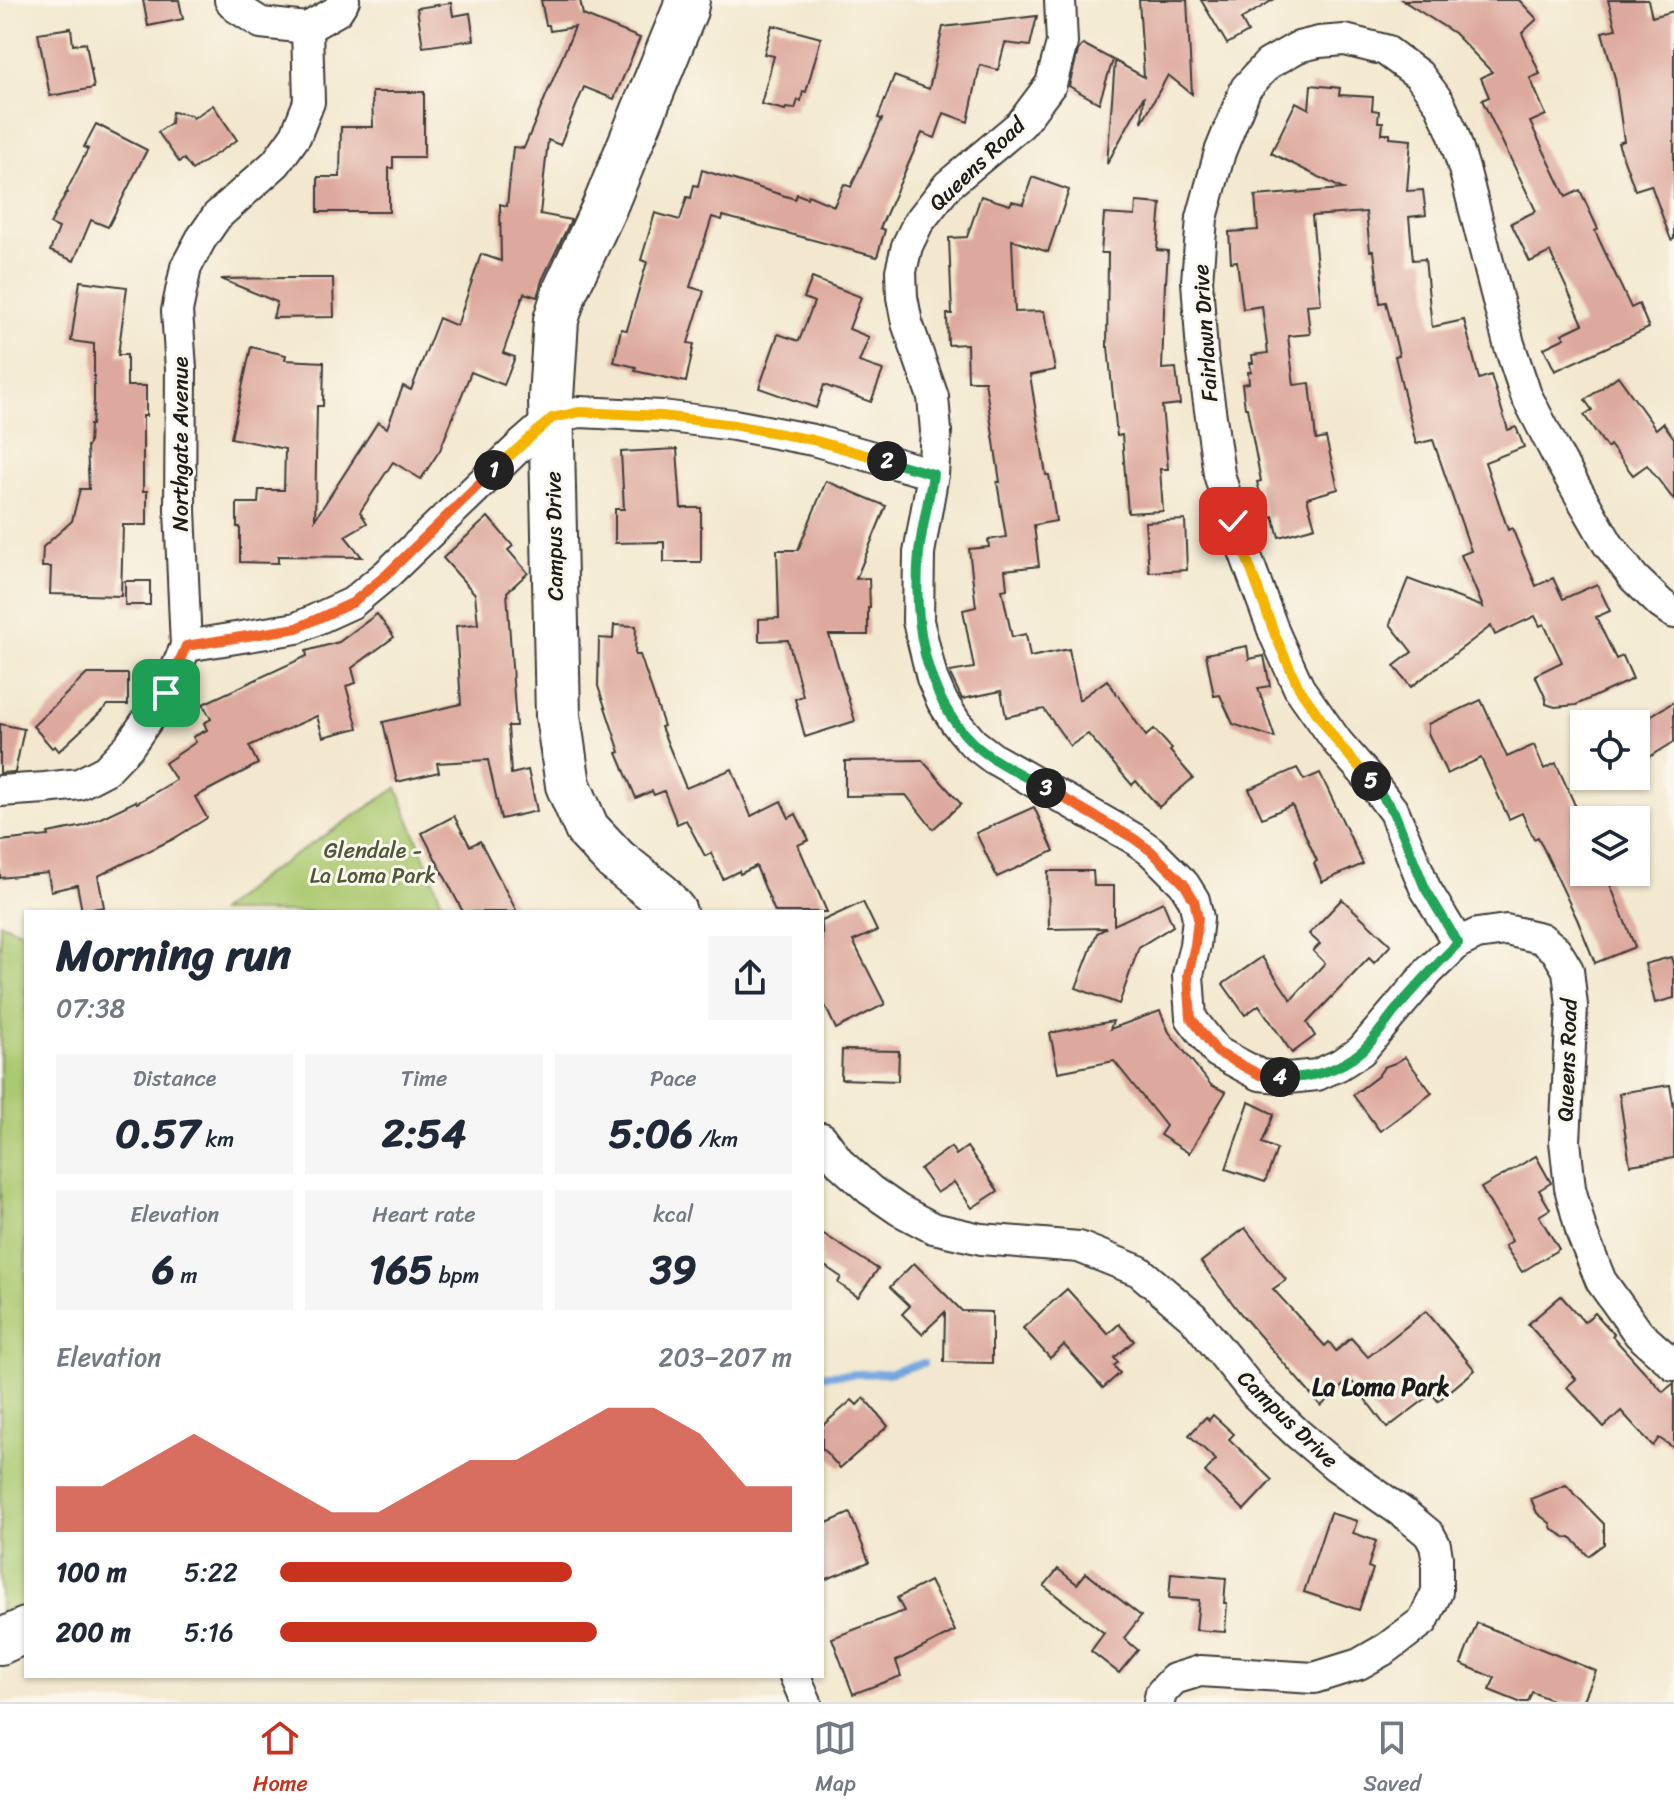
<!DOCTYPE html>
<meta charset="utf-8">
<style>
body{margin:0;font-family:Sriracha,sans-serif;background:#f6f6f7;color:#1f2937;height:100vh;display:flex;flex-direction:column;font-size:30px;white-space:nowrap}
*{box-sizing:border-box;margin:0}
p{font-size:26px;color:#747a83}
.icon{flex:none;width:44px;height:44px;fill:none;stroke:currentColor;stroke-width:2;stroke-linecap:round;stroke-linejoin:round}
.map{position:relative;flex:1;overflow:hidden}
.drawer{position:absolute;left:24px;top:910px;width:800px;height:768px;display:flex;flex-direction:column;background:#fff;border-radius:0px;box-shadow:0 2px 6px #0004}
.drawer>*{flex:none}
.buttons{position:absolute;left:1570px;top:710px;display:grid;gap:16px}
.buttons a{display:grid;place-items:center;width:80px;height:80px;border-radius:0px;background:#fff;box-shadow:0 2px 6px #0004;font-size:40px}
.pin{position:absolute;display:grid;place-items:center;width:68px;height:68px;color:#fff;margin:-34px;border-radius:16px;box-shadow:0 4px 12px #0006}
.km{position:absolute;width:40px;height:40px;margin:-20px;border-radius:50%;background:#222;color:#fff;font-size:22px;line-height:40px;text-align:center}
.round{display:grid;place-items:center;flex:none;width:84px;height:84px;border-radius:0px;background:#f6f6f7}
.headline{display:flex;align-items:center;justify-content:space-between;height:136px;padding:0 32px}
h1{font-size:44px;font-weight:700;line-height:60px}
.metrics{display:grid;grid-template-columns:repeat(3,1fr);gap:12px;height:136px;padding:8px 32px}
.metrics div{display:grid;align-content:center;border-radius:0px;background:#f6f6f7;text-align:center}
.metrics b{font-size:40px;font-weight:700}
.metrics small{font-size:22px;font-weight:400}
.metrics p{font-size:22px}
.chart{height:224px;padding:16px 32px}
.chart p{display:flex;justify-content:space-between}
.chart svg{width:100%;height:144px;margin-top:8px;fill:#c8321e;opacity:.7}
ul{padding:0 32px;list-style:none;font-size:26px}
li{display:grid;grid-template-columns:128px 96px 1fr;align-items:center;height:60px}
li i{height:20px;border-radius:10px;background:#c8321e}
.tabs{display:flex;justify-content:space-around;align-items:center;height:112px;border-top:2px solid #e0e1e3;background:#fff;font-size:22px;color:#747a83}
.tabs a{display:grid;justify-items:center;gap:4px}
.tabs .selected{color:#c8321e}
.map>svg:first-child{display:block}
.green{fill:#abc970;stroke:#647246;stroke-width:2}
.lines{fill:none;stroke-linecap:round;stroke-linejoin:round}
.stream{stroke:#72a5de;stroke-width:8}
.building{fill:#dda89d}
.street-casing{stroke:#3c3b37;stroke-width:34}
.secondary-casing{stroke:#3c3b37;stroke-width:48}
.street{stroke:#fff;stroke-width:30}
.secondary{stroke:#fff;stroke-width:44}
.split-1-casing{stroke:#fff;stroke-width:16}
.split-2-casing{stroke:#fff;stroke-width:16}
.split-3-casing{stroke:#fff;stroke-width:16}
.split-4-casing{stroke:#fff;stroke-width:16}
.split-5-casing{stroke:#fff;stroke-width:16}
.split-6-casing{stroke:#fff;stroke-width:16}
.split-1{stroke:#f0652b;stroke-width:10}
.split-2{stroke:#f5b400;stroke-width:10}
.split-3{stroke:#22a559;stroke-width:10}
.split-4{stroke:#f0652b;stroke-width:10}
.split-5{stroke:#22a559;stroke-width:10}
.split-6{stroke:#f5b400;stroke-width:10}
.labels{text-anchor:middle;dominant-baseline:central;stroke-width:6;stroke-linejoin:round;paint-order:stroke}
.street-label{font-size:22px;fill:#1c1c1c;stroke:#fbf7ec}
.park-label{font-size:22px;fill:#4e5939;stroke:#fbf7ec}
.neighbourhood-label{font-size:24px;font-weight:bold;fill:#1c1c1c;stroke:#fbf7ec}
</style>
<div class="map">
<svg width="1674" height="1702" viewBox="0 0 1674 1702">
<rect width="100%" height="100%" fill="#fbf7ec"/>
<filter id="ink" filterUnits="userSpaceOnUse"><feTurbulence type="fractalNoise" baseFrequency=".0125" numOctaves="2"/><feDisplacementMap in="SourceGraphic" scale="16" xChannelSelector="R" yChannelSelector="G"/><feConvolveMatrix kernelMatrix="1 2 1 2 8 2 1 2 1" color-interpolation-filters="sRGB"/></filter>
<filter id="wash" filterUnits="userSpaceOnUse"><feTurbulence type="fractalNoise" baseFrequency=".006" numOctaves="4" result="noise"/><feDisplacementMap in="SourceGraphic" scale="32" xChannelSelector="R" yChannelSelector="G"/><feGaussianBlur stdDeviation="1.8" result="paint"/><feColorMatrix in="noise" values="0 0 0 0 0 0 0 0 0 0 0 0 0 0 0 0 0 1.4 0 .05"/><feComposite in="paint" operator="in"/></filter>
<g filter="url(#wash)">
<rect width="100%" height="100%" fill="#f3e8cf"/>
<!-- green -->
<g class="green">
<path d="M397 788 446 912H219L260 878Z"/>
<path d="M0 923 26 933V1605L0 1617Z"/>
</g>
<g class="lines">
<!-- stream -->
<path class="stream" d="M822 1375 889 1373 923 1363"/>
</g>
<g id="blocks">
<!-- building -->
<g class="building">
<path d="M143 0H179L183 19 148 26Z"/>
<path d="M541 0H580L583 15 640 38 614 99 584 87 560 145 548 140 540 214 571 220 542 280 537 297 524 293 503 353 515 357 504 385 471 372 440 450 421 479 393 462 360 512 367 523 345 536 362 557 278 556V563L240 562V527H237V503H258L259 490H284L285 449 231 438 251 347 286 355 285 360 324 362 323 406H317L315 519 378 422 387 428 403 386 411 390 439 318 457 326 481 254 501 261 500 204 507 206 513 147 524 148 575 27 550 31 549 25H546Z"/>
<path d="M1139 0H1187L1192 94 1168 75 1142 122 1144 96 1107 164 1115 61 1144 77Z"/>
<path d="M1201 0H1273L1241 19 1248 32 1227 44Z"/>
<path d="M1402 0H1519L1537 19 1522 33 1540 74 1530 78 1546 115 1530 122 1566 197 1580 190 1598 229 1595 231 1631 308 1639 304 1649 328 1555 371 1544 348 1565 338 1562 334 1583 324 1550 252 1530 262 1511 223 1536 211 1482 100 1489 97 1481 78 1492 72 1454 33Z"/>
<path d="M1608 0H1648L1652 17 1674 11V239L1671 240 1651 185 1635 190 1618 143 1624 141 1615 78 1602 32 1616 29Z"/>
<path d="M451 3 453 16 470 13 474 40 423 47 417 8Z"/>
<path d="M1037 16 1030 46 1005 43 998 70 980 65 968 122 944 113 935 138 922 133 880 228 885 230 877 257 723 216 722 220 712 217 690 287 704 291 688 343 694 344 686 382 635 371 636 367 614 362 621 329 627 330 647 262 641 260 655 213 680 220 687 197 691 198 694 185 698 186 702 170 795 199 797 194 807 198 808 195 834 206 844 184 851 187 882 119 878 118 894 76 929 89 943 27Z"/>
<path d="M772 25 821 38 806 92 803 91 801 101 798 100 795 109 786 108 785 110 761 104 774 56 764 54Z"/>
<path d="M71 28 73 45 86 43 94 88 50 96 38 33Z"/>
<path d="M1083 44 1113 60 1099 103 1069 86 1078 51Z"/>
<path d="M1311 85 1340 88 1339 95 1373 97 1372 110 1379 111 1378 122H1383L1382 134H1390V138L1411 140 1407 191 1423 190 1426 215 1409 217 1413 260 1425 259 1432 327 1464 320 1479 379 1491 375 1508 430 1516 427 1524 447 1485 462 1508 530 1512 528 1536 586 1553 578 1563 599 1597 584 1610 611 1596 617 1616 659 1623 656 1633 679 1576 705 1555 707 1546 704V699L1535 675 1562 662 1544 624 1540 626 1535 616 1495 635 1491 626 1411 687 1394 666 1412 652 1390 624 1408 579 1483 607 1461 555 1471 551 1433 440 1416 444 1395 356 1399 355 1386 302 1380 303 1374 251H1370L1366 212 1312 216 1321 304 1307 305 1310 334 1288 336 1294 385 1310 383 1316 440 1326 438 1338 489 1307 498 1315 527 1279 537 1273 516 1267 518 1257 482 1261 481 1247 408H1245L1242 384 1249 383 1248 372H1251L1250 363H1253L1252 355 1268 353 1262 306 1243 309 1237 261 1231 262 1229 232 1258 230 1255 196 1343 189 1271 153 1296 102 1309 109Z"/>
<path d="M372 92H424V157H393V168H389V212H318V177H340L341 127H373Z"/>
<path d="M213 105 237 140 192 170 184 159 179 162 158 132 171 123 172 112 191 115 193 118Z"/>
<path d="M96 124 147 150 108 227 91 220 74 261 50 251 59 228 50 224 66 193H68L67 190 88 149 84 147Z"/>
<path d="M1032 177 1069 190 1048 252 1012 240 1015 312 1044 311 1055 370 1030 375 1046 475H1049L1056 521 1034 525 1039 566 1005 570 1007 589 1002 590 1012 637 1026 634 1030 657 1069 649 1079 700 1107 680 1146 736 1154 729 1172 749 1170 751 1193 778 1159 807 1136 781 1132 785 1088 734 1070 746 1044 709 1006 717 1001 691 962 699 951 676 950 672 974 668 963 610 976 607 969 549 989 547 988 540 1006 537 997 482H1000L985 381H968L967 344 948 345 947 314H952L949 238 967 237 981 196 1010 205 1012 201 1023 204Z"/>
<path d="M1136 202 1161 204 1157 250 1168 251 1166 282H1165L1162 369 1176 368 1180 404 1162 406 1168 469H1160L1163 511 1128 513 1122 435 1117 436 1108 347H1107L1108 253H1101L1104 214 1135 216Z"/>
<path d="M286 278H333L334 317 273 318 277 302 221 279Z"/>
<path d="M812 278 861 297 849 329 869 337 859 362 883 370 871 402 824 385 816 408 759 388 778 334 799 341 814 302 804 298Z"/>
<path d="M80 281 127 287 118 355H127V386H146V416H143V491H147V525H123L121 596 50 594 51 567H42L43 547 72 521 80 489H89L87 446 89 444 90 425H92L94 402V344L71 341Z"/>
<path d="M1618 376 1656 429 1663 423 1674 438V500L1647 465 1633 475 1610 445 1607 448 1584 415 1592 410 1585 400Z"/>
<path d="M677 449 681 508H701V562H664V542L615 543V509H624L621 452Z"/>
<path d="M826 481 886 506 856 579 869 578 870 608H868V635H829L855 721 805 737 795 699 803 696 788 640 759 641V619L779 618 777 550H798Z"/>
<path d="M488 517 513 546 508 550 528 573 507 592 516 726H508L511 774 528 770 537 811 501 819 488 760 437 763 439 772 397 782 383 722 461 704 456 626 478 624 475 594 443 558Z"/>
<path d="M1185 520 1187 570 1149 572 1145 522Z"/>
<rect x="125" y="581" width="25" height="24"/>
<path d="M377 614 394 637 352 668 356 683 346 686 358 728 323 737 317 716 249 746 258 764 195 797 207 818 173 839 98 876 104 907 82 911 77 885 51 891 48 873 0 878V841L49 836 48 833 84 826 136 801 137 803 176 780 165 763 196 742 193 737 207 730 204 723 211 719 203 704 307 656 306 651 339 642Z"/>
<path d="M614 625 636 626 635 655H640L664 726 661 727 686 788 732 769 751 816 781 801 789 818 796 814 809 840 798 845 827 912H775L756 866 740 874 739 871 723 879 711 853 705 856 686 820 677 824 664 791 654 795 652 791 636 798 617 753 620 752 598 686 599 638 613 639Z"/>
<path d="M1247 646 1249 659 1264 656 1270 686 1258 688 1275 738 1233 724 1220 695 1214 696 1206 654Z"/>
<path d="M87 674H128V705H108L59 751 55 746 52 748 33 726Z"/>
<path d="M1481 700 1507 757 1534 745 1544 769 1556 763 1584 825V872H1605L1635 947 1595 963 1577 919 1538 837 1534 839 1522 813 1509 819 1481 758 1447 774 1428 733V724Z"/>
<path d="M1674 702V742L1646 759 1636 741V724Z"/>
<path d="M0 724 24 729 15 772 0 773Z"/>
<path d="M922 760 961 804 933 829 906 795 845 796V761Z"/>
<path d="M1297 768 1304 780 1320 773 1363 864 1322 882 1314 863 1317 861 1292 805 1262 818 1249 789Z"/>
<path d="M1034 807 1054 851 997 877 976 833Z"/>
<path d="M454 816 470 846 480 841 517 912H463L422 833Z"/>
<path d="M1048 871H1093L1094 886H1114V925L1163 902 1173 926 1139 947 1119 1004 1076 988 1097 933 1107 928 1049 929Z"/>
<path d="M1342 899 1391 945 1374 963 1369 958 1307 1023 1315 1036 1292 1053 1259 1005 1245 1015 1223 984 1262 957 1291 1000 1325 963 1313 951 1320 944 1309 934Z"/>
<path d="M863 902 877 931 853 941 885 1004 836 1029 822 999V921Z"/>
<path d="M1671 957 1674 968V998L1655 1003 1645 964Z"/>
<path d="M1160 1011 1169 1032 1211 1085 1226 1092 1189 1153 1160 1135 1166 1126 1114 1061 1058 1072 1050 1033 1113 1021 1110 1029Z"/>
<path d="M842 1050 899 1051 898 1081 841 1079Z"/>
<path d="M1405 1057 1432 1093 1380 1131 1353 1095 1378 1076 1384 1067 1395 1063Z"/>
<path d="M1670 1085 1674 1109V1158L1630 1165 1619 1093Z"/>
<path d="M1249 1102 1274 1114 1262 1143 1277 1149 1265 1182 1226 1169Z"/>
<path d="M951 1147 956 1155 967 1147 998 1191 972 1208 954 1182 937 1193 920 1169Z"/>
<path d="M1536 1156 1551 1183 1539 1190 1550 1209 1539 1216 1559 1249 1522 1272 1505 1246 1512 1241 1481 1188Z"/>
<path d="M1245 1228 1286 1280 1273 1289 1325 1346 1329 1342 1336 1351 1351 1338 1368 1357 1426 1311 1475 1370 1438 1401 1432 1394 1387 1428 1350 1379 1321 1406 1241 1314 1201 1262Z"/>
<path d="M822 1233 878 1269 858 1297 838 1283 841 1277 822 1264Z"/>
<path d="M914 1263 962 1311 992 1312V1363L944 1362 945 1312 922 1334 902 1314 910 1306 890 1287Z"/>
<path d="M1067 1289 1108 1334 1119 1324 1134 1341 1114 1358 1118 1362 1114 1366 1120 1373 1103 1388 1064 1345 1050 1358 1023 1328Z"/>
<path d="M1561 1296 1584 1322 1595 1313 1614 1334 1612 1336 1663 1392 1674 1383V1448L1659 1438 1653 1446 1621 1411 1604 1427 1567 1387 1576 1379 1528 1324Z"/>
<path d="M864 1398 888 1426 840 1468 822 1448V1426L852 1400 857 1405Z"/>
<path d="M1213 1415 1234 1434 1229 1439 1272 1480 1244 1510 1205 1472 1216 1460 1189 1435 1206 1417 1209 1420Z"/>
<path d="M1566 1485 1604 1524V1544L1588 1556 1572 1538H1567L1552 1529 1550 1523 1537 1513 1531 1499Z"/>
<path d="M850 1513 869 1562 822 1581V1525Z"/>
<path d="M1330 1513 1357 1521 1353 1533 1376 1541 1368 1567 1373 1569 1359 1610 1304 1592Z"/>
<path d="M1058 1569 1077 1584 1086 1573 1141 1616 1124 1638 1138 1650 1119 1673 1091 1651 1104 1633 1044 1586Z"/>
<path d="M1171 1573 1226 1578 1224 1603H1227L1225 1632 1196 1630 1199 1600 1169 1598Z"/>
<path d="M930 1581 955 1631 896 1661 901 1676 853 1694 832 1638 904 1611 897 1598Z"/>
<path d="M1477 1623 1596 1671 1583 1702H1556L1532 1692 1528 1702H1519L1489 1690 1495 1678 1461 1664Z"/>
</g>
</g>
</g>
<g filter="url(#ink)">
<use href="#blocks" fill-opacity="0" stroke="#3c3b37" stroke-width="2"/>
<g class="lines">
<!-- street casing -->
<g class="street-casing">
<g id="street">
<path d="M230 0 236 7 261 23 307 28 337 11 344 0"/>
<path d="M1060 0 1062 43 1051 84 1021 124 948 185 918 223 907 246 901 271 902 297 907 323 933 397 936 431 933 474 919 553 918 621 932 678 942 701 956 723 973 743 994 759 1133 838 1151 851 1184 884 1194 900 1198 918 1195 945 1188 975 1191 1018 1217 1052 1260 1075 1288 1078 1317 1075 1339 1065 1361 1051 1429 971 1458 943 1477 934 1506 930 1541 938 1556 950 1568 970 1572 1006 1565 1141 1570 1188 1582 1234 1601 1281 1639 1334 1674 1365"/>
<path d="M186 646 297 628 352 603 387 574 518 448 552 418 580 412 662 416 734 425 813 440 933 474"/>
<path d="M0 791 45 788 79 784 106 770 129 746 166 693 186 646 180 510 181 369 177 311 186 267 201 239 217 216 276 163 296 135 309 102 307 28"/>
<path d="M1458 943 1425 888 1394 812 1366 775 1338 743 1299 688 1275 635 1233 521 1219 474 1202 353 1197 281 1202 218 1220 152 1246 88 1268 64 1298 47 1319 42 1345 40 1385 50 1419 75 1439 102 1453 133 1465 172 1509 344 1526 395 1558 457 1608 544 1634 578 1661 604 1674 613"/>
<path d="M822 1138 841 1164 870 1190 899 1210 933 1228 981 1239 1079 1247 1139 1271 1193 1317 1256 1395 1298 1434 1336 1466 1406 1515 1429 1534 1435 1545 1437 1557V1592L1423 1621 1387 1648 1359 1664 1314 1678 1200 1671 1174 1679 1161 1693 1159 1702"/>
<path d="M795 1676 806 1702"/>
</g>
</g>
<!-- secondary casing -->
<g class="secondary-casing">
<g id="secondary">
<path d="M674 912 660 895 616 860 587 829 568 785 558 716 551 398 556 320 565 291 604 208 685 10 687 0"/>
<path d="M0 1642 26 1630"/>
</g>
</g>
<!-- street -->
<use href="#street" class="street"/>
<!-- secondary -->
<use href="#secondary" class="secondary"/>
</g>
</g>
<g class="lines" filter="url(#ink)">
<!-- split-1 casing -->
<g class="split-1-casing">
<path id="split-1" d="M166 693 186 646 297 628 352 603 387 574 494 470"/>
</g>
<!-- split-2 casing -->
<g class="split-2-casing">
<path id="split-2" d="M494 470 552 418 580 412 662 416 734 425 813 440 887 461"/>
</g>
<!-- split-3 casing -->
<g class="split-3-casing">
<path id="split-3" d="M887 461 933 474C929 500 922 526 919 553 913 618 923 695 973 743 993 762 1021 774 1046 788"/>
</g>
<!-- split-4 casing -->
<g class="split-4-casing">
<path id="split-4" d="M1046 788 1133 838 1151 851 1184 884 1194 900 1198 918 1195 945 1188 975 1191 1018 1217 1052 1260 1075 1280 1077"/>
</g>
<!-- split-5 casing -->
<g class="split-5-casing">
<path id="split-5" d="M1280 1077C1308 1080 1340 1070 1362 1051 1374 1040 1384 1025 1394 1012 1415 988 1436 965 1458 943L1425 888 1394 812 1371 781"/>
</g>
<!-- split-6 casing -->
<g class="split-6-casing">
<path id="split-6" d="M1233 521 1275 635 1299 688 1338 743 1371 781"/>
</g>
<!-- split-1 -->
<use href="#split-1" class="split-1"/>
<!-- split-2 -->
<use href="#split-2" class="split-2"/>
<!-- split-3 -->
<use href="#split-3" class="split-3"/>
<!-- split-4 -->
<use href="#split-4" class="split-4"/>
<!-- split-5 -->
<use href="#split-5" class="split-5"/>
<!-- split-6 -->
<use href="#split-6" class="split-6"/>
</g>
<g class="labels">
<!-- street labels -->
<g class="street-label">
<text transform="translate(977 164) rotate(-44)">Queens Road</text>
<text transform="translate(1205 333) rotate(-94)">Fairlawn Drive</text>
<text transform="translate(180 444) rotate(-90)">Northgate Avenue</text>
<text transform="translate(554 536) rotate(-91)">Campus Drive</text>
<text transform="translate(1567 1060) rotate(-88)">Queens Road</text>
<text transform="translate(1288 1419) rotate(44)">Campus Drive</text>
</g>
<!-- park labels -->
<g class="park-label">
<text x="373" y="850">Glendale -<tspan x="373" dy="25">La Loma Park</tspan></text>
</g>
<!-- neighbourhood labels -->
<g class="neighbourhood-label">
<text x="1381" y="1387">La Loma Park</text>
</g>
</g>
</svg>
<div class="buttons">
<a><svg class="icon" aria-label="locate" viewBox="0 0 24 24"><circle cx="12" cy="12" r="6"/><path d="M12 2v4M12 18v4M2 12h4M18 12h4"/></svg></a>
<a><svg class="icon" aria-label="layers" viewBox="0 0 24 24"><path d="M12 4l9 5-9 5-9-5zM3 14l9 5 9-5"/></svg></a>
</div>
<div class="pin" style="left:166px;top:693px;background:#1e9e55"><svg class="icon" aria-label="arrive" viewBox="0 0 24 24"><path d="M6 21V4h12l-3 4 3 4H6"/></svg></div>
<div class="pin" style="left:1233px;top:521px;background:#d93025"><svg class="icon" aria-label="check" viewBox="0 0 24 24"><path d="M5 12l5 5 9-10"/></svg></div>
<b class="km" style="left:494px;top:470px">1</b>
<b class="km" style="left:887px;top:461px">2</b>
<b class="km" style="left:1046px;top:788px">3</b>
<b class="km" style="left:1280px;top:1077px">4</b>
<b class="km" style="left:1371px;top:781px">5</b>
<section class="drawer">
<div class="headline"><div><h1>Morning run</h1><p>07:38</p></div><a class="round"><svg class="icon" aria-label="share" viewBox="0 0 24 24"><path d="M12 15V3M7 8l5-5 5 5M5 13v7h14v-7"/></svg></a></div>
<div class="metrics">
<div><p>Distance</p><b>0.57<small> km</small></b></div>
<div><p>Time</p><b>2:54</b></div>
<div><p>Pace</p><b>5:06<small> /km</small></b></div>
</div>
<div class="metrics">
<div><p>Elevation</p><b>6<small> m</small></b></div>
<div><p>Heart rate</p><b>165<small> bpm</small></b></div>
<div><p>kcal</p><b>39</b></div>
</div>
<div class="chart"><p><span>Elevation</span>203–207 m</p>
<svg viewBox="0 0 160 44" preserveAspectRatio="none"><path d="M0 44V30L10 30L20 22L30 14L40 22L50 30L60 38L70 38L80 30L90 22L100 22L110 14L120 6L130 6L140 14L150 30L160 30V44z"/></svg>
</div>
<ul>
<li><b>100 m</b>5:22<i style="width:57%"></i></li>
<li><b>200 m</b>5:16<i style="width:62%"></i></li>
</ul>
</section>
</div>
<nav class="tabs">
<a class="selected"><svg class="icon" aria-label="home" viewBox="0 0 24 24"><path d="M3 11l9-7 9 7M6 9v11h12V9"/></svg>Home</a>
<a><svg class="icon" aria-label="map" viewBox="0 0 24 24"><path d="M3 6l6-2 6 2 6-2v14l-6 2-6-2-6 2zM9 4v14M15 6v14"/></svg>Map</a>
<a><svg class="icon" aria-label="saved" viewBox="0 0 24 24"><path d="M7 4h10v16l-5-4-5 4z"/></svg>Saved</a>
</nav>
